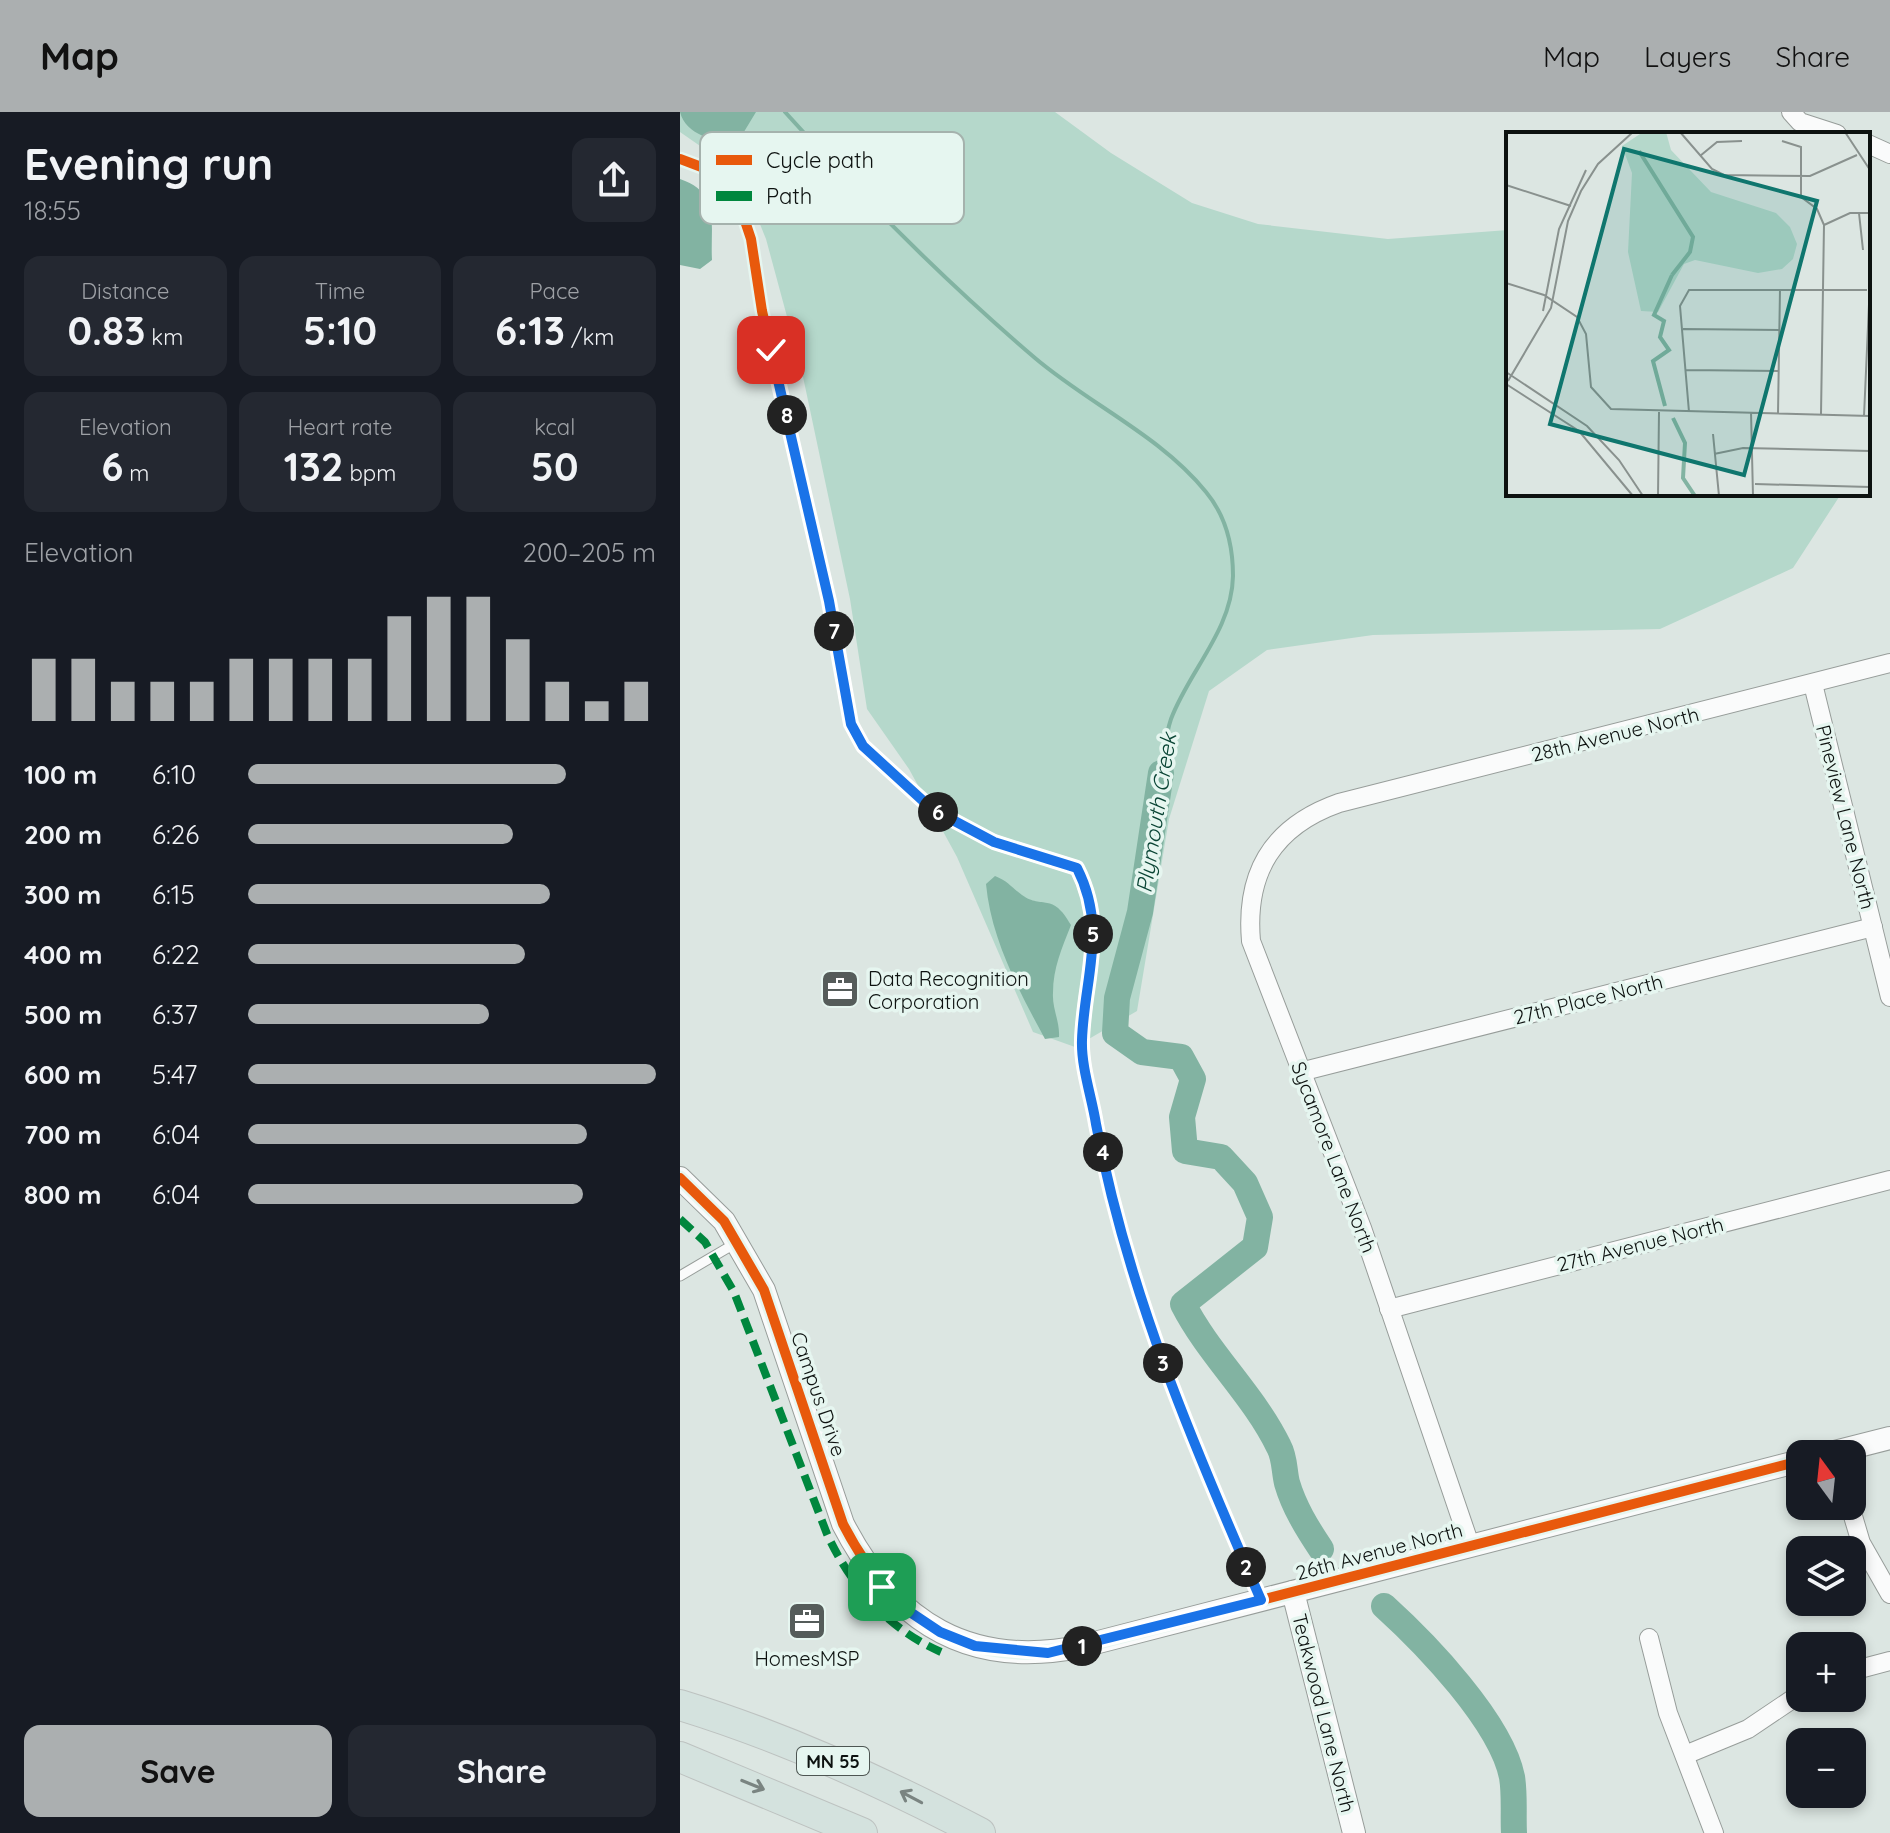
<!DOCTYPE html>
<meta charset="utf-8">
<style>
body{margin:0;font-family:Quicksand,sans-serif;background:#242831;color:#f1f3f6;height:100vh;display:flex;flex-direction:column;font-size:30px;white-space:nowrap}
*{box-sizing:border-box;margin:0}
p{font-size:26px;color:#9ea1a6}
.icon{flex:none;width:44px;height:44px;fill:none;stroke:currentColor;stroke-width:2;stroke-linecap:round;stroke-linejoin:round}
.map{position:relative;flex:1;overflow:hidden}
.details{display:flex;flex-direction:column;background:#171b24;width:680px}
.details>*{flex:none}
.needle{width:52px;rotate:345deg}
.controls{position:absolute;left:1106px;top:1328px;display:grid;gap:16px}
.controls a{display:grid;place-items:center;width:80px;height:80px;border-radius:16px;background:#171b24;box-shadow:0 4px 12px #0003;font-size:40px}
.pin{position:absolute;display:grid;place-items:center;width:68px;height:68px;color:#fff;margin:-34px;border-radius:16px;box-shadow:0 4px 12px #0006}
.km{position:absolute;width:40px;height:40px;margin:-20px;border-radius:50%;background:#222;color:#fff;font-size:22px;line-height:40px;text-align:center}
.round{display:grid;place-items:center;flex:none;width:84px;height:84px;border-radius:16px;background:#242831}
.headline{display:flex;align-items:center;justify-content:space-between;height:136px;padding:0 24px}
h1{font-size:44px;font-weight:800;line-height:60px}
.figures{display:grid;grid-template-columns:repeat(3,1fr);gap:12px;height:136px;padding:8px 24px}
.figures div{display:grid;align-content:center;border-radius:16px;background:#242831;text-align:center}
.figures b{font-size:40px;font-weight:800}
.figures small{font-size:22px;font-weight:400}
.figures p{font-size:22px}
.chart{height:224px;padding:16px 24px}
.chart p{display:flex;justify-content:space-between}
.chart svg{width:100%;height:144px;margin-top:8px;stroke:#abafb0;stroke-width:6}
.cta{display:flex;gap:16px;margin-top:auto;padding:16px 24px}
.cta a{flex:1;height:92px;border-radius:16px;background:#abafb0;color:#111;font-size:32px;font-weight:800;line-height:92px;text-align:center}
.cta a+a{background:#242831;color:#f1f3f6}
ul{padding:0 24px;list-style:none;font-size:26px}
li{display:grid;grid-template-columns:128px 96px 1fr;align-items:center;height:60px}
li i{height:20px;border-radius:10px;background:#abafb0}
header{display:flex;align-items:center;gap:48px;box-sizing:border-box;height:112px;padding:0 40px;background:#abafb0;color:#111}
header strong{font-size:38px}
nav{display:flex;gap:44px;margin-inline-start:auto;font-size:28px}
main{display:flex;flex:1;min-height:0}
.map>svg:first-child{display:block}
.green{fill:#b5d8cb}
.water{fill:#82b3a2}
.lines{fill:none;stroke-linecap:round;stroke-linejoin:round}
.stream{stroke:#82b3a2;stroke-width:4}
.river{stroke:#82b3a2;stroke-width:26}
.service-casing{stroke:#979d9a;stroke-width:11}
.minor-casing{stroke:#979d9a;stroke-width:20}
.tertiary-casing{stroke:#979d9a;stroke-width:24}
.trunk-casing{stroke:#bdc2c0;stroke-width:32}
.service{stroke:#fafbfb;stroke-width:9}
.minor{stroke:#fafbfb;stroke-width:18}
.tertiary{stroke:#fafbfb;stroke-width:22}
.trunk{stroke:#d4e2de;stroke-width:30}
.quiet{stroke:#00873e;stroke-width:8;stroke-dasharray:16 8;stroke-linecap:butt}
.cycleway-casing{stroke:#e6f6f0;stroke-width:15}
.cycleway{stroke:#e8590c;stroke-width:10}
.oneway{stroke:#7a8481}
.route-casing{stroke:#fff;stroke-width:16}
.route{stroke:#1a73e8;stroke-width:10}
.labels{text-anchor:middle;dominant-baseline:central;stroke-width:7;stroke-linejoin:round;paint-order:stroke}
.shield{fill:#e6f6f0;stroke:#4e5653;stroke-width:2}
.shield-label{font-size:18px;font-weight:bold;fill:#0d1210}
.street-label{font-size:20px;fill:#0d1210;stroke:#e6f6f0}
.poi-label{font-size:20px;fill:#0d1210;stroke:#e6f6f0;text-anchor:start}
.water-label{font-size:22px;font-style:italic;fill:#0a4535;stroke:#e6f6f0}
.inset-river{fill:none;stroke:#82b3a2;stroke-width:4}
.inset-road{fill:none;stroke:#89918e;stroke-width:2}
.view{fill:#0f766e;fill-opacity:0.15;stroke:#0f766e;stroke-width:4}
.inset-edge{fill:none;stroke:#0d1210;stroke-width:4}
.key{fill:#e6f6f0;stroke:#a5b2ad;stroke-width:2}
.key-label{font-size:22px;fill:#0d1210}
</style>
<header>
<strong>Map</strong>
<nav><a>Map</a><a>Layers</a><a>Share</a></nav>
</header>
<main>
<section class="details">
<div class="headline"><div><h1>Evening run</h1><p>18:55</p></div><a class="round"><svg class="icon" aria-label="share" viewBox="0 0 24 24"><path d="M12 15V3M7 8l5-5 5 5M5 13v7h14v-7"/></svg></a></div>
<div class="figures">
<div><p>Distance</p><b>0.83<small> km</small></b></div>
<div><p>Time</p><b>5:10</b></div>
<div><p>Pace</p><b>6:13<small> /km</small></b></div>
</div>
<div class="figures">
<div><p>Elevation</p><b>6<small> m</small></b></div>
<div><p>Heart rate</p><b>132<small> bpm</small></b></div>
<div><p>kcal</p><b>50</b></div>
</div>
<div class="chart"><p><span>Elevation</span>200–205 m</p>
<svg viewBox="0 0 160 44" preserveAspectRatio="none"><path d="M5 44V25M15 44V25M25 44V32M35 44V32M45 44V32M55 44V25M65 44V25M75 44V25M85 44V25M95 44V12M105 44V6M115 44V6M125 44V19M135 44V32M145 44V38M155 44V32"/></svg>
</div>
<ul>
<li><b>100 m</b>6:10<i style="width:78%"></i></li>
<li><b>200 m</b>6:26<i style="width:65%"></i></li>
<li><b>300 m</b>6:15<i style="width:74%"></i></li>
<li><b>400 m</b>6:22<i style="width:68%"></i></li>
<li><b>500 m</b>6:37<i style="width:59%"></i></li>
<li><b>600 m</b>5:47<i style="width:100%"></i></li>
<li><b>700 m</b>6:04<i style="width:83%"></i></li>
<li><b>800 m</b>6:04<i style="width:82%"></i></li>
</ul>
<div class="cta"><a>Save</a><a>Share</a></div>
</section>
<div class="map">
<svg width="1210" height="1721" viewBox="0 0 1210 1721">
<rect width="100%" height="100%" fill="#dce6e2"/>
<!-- green -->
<path class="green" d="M0 0H375L431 41 512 91 578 112 708 127 828 118V382H1161L1113 456 980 517 693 523 587 538 529 579 489 707 457 899 395 935 353 920 277 745 229 657 187 597 170 487 122 260 86 127 59 61 0 20Z"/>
<!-- water -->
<g class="water">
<path d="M0 0H76L56 33C35 28 6 24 0 0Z"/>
<path d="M0 67C41 81 30 111 32 148L20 157 0 153Z"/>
<path d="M315 764C328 769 332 776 342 783 363 798 372 779 391 813 382 836 373 856 373 881 372 896 380 910 379 925L365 927C339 879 311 827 306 772Z"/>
</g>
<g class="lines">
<!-- stream -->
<path class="stream" d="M105 0C183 87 266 170 355 246 409 292 481 324 526 380 546 404 553 433 553 464 552 518 509 559 491 607 485 624 484 644 481 661"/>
<!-- river -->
<g class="river">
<path d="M481 661 460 800 437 886 435 921 462 940 501 945 513 967 502 1005 505 1039 541 1045 565 1071 580 1105 575 1135 503 1192C529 1243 574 1283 599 1335 605 1346 604 1359 607 1371 614 1395 627 1416 641 1437"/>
<path d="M704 1494C746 1532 821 1610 832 1665 835 1683 833 1703 834 1721"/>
</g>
<!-- service casing -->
<g class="service-casing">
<path id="service" d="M0 1164 56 1131"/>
</g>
<!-- minor casing -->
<g class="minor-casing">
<g id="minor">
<path d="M1111 0 1120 10 1157 22"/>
<path d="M1188 32 1210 42"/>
<path d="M1133 572 1210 885"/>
<path d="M624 959 1193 815"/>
<path d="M709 1197 1210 1068"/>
<path d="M1170 1394 1181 1431 1210 1482"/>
<path d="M790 1433 682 1116 571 829C565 760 594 714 659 691L1210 551"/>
<path d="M969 1526 988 1601 1034 1721"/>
<path d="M1172 1559 1210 1549"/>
<path d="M1005 1643 1068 1617 1120 1582"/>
</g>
</g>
<!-- tertiary casing -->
<g class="tertiary-casing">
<g id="tertiary">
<path d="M0 1066 44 1109 84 1178 163 1412C214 1511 291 1558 403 1534L1120 1349"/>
<path d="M1147 1342 1210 1326"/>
<path d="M613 1480 674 1721"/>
</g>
</g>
<!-- trunk casing -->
<g class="trunk-casing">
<g id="trunk">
<path d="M0 1593C105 1625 203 1670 300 1721"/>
<path d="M0 1645 182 1721"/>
</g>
</g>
<!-- service -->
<use href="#service" class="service"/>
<!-- minor -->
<use href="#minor" class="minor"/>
<!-- tertiary -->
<use href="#tertiary" class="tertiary"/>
<!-- trunk -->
<use href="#trunk" class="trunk"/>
<!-- quiet -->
<path class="quiet" d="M0 1107 25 1130 54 1180 147 1422C171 1474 208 1517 261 1540"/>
<!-- cycleway casing -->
<g class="cycleway-casing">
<g id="cycleway">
<path d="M0 47 32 59 56 82 71 127 82 199 149 489 171 612 183 634 252 697 314 730 397 756C428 817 404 866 402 928 401 955 412 986 416 1012 447 1178 514 1335 581 1488"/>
<path d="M0 1066 44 1109 84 1178 163 1412C214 1511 291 1558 403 1534L1120 1349"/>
</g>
</g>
<!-- cycleway -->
<use href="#cycleway" class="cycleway"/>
</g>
<!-- one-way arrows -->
<defs><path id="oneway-shaft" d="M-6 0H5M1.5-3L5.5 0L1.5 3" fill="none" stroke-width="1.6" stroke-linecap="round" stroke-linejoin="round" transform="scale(2)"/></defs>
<g class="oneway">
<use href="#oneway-shaft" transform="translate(73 1673) rotate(22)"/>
<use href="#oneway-shaft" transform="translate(231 1685) rotate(-152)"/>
</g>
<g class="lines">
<!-- route casing -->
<g class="route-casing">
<path id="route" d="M91 238 149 489 171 612 183 634 252 697 314 730 397 756C428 817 404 866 402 928 401 955 412 986 416 1012 447 1178 514 1335 581 1488L368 1541 295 1534 260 1520 230 1500 202 1475"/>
</g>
<!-- route -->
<use href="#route" class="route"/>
</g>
<!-- icons -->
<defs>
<g id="office-square" transform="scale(2)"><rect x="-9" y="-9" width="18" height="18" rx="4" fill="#555c5a" stroke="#e6f6f0"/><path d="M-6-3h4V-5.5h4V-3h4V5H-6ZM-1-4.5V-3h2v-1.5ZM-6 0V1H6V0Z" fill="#fff"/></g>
</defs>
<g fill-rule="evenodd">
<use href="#office-square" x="160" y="877"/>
<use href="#office-square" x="127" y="1509"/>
</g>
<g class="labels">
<!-- shield labels -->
<rect class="shield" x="117" y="1635" width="72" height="28" rx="6"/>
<g class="shield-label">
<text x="153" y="1649">MN 55</text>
</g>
<!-- street labels -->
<g class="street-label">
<text transform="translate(935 622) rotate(-14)">28th Avenue North</text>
<text transform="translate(1166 705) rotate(76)">Pineview Lane North</text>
<text transform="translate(908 887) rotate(-14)">27th Place North</text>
<text transform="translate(654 1045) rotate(69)">Sycamore Lane North</text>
<text transform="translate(960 1132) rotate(-14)">27th Avenue North</text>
<text transform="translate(139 1282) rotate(71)">Campus Drive</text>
<text transform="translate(699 1439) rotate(-15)">26th Avenue North</text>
<text transform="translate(644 1601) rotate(76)">Teakwood Lane North</text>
</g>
<!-- poi labels -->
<g class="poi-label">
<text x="188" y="866">Data Recognition<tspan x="188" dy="23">Corporation</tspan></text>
<text x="127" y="1546" text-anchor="middle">HomesMSP</text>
</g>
<!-- water labels -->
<g class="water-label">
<text transform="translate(476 701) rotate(-81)">Plymouth Creek</text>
</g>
</g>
<!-- overview -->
<g transform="translate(826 20)">
<rect width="364" height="364" fill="#dce6e2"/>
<path d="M137 0H160L165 18 205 60 270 81 284 95 291 112 287 127 276 137 252 141 189 128 178 132 152 180 135 179 122 120 126 41 116 14Z" fill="#b5d8cb"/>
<path class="inset-river" d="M133 19 187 105 184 120 166 143M159 274 147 229 163 218 154 205 158 189 148 183 166 143M167 286 179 311 177 346 189 364"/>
<path class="inset-road" d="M174 0 206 37 218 43 304 44 351 23M339 0 364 38M276 9 295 15V65L311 77 318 93 315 282M194 24 211 10 236 9M0 53 65 74M353 81 357 118M318 93 344 81H364M0 151 38 163 71 185 80 202 85 255 105 277 364 284M37 179 53 97 80 38M177 197 274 198M180 238 273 239M0 240 81 294 113 328 137 364M2 249 45 176 62 89 75 59 92 32 127 0M0 252 73 299 127 364M183 280 174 174 183 158H361M245 280 247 364M272 281 274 157M358 284 364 150M207 302 213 364M208 322 237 316 364 319M249 352 364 355M152 364 153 280"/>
<path class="view" d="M118 17 311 69 238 343 44 292Z"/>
<rect width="364" height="364" class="inset-edge"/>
</g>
<!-- legend -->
<rect x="20" y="20" width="264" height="92" rx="12" class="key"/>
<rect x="36" y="43" width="36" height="10" fill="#e8590c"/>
<rect x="36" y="79" width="36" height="10" fill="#00873e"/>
<g class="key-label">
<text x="86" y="56">Cycle path</text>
<text x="86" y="92">Path</text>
</g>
</svg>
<div class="controls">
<a><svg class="needle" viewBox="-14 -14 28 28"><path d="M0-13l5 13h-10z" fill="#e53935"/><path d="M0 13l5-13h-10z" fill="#9ea1a6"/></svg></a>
<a><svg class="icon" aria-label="layers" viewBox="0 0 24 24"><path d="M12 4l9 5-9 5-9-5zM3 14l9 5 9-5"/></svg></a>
<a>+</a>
<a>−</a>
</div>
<div class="pin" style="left:202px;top:1475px;background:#1e9e55"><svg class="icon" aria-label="arrive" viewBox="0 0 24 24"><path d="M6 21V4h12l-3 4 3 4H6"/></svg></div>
<div class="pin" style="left:91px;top:238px;background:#d93025"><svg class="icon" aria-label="check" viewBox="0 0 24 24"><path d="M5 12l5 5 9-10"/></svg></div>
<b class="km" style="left:402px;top:1534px">1</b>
<b class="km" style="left:566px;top:1455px">2</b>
<b class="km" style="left:483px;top:1251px">3</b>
<b class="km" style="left:423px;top:1040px">4</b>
<b class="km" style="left:413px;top:822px">5</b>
<b class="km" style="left:258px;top:700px">6</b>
<b class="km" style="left:154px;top:519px">7</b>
<b class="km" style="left:107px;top:303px">8</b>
</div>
</main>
